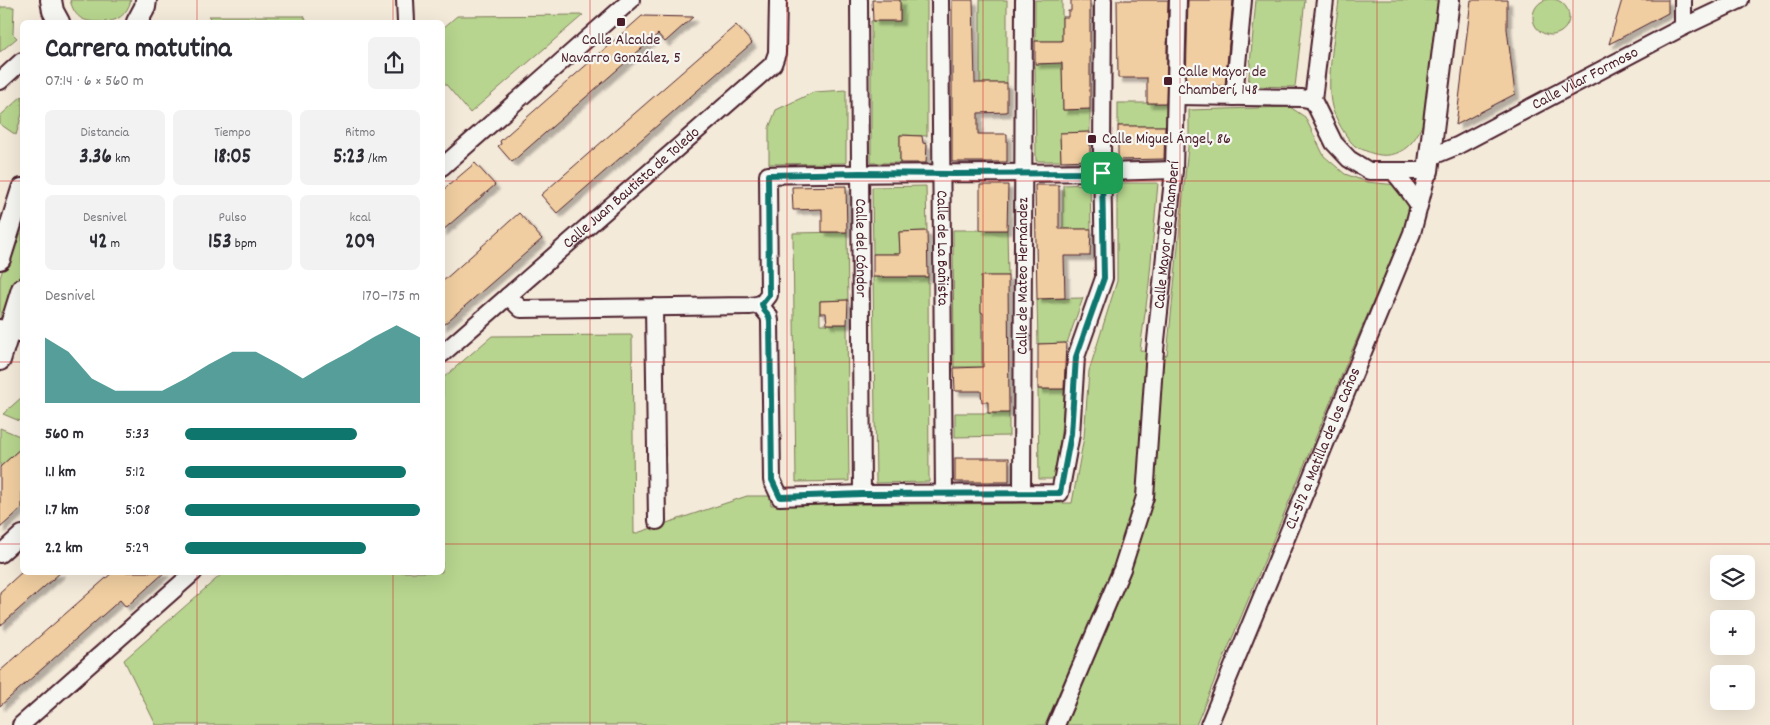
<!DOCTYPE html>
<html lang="es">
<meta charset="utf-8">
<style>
body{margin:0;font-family:Dekko,sans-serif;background:#f2f2f3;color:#2b2b33;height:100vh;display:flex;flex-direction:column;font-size:19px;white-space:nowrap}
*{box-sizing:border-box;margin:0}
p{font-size:16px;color:#7c7c81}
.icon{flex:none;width:28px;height:28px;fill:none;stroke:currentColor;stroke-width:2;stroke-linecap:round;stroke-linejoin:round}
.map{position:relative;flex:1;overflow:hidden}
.panel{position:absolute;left:20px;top:20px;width:425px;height:555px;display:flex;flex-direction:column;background:#fff;border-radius:8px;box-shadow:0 5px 20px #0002}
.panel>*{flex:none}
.tools{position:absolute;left:1710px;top:555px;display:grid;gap:10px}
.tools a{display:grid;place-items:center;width:45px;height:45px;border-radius:8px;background:#fff;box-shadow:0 5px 20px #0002;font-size:25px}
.pin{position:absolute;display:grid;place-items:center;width:42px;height:42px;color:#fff;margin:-21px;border-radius:10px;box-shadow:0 2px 8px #0006}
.round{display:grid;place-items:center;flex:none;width:52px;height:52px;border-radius:8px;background:#f2f2f3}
.head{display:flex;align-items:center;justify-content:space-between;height:85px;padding:0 25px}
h1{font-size:28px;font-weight:700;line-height:38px}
.figures{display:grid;grid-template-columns:repeat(3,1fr);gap:8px;height:85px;padding:5px 25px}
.figures div{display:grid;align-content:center;border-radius:8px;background:#f2f2f3;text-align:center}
.figures b{font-size:21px;font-weight:700}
.figures small{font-size:14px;font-weight:400}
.figures p{font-size:14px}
.chart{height:140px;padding:10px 25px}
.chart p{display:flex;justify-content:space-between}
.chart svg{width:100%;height:90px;margin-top:5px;fill:#0f766e;opacity:.7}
ul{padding:0 25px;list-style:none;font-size:16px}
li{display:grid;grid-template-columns:80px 60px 1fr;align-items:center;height:38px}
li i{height:12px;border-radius:6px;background:#0f766e}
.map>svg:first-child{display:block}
.green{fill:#b7d58e;stroke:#807a5c}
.building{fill:#f0cea1;stroke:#4a1f2b;filter:url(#shadow)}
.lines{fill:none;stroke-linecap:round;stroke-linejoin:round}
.minor-casing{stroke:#4a1f2b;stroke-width:20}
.major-casing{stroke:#4a1f2b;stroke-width:24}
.minor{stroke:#f6f6f2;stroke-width:16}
.major{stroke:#f6f6f2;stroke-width:20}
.route-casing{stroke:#fff;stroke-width:10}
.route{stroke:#0f766e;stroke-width:6}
.grid{fill:none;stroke:#d62828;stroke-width:1;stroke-opacity:0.55}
.poi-dot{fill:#4a1f2b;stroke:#f6f6f2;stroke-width:2}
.labels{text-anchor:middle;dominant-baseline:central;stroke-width:4.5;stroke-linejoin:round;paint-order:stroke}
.poi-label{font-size:16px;fill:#4a1f2b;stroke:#f6f6f2;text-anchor:start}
.street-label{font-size:16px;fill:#4a1f2b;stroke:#f6f6f2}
</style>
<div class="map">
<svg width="1770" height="725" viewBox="0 0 1770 725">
<defs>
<filter id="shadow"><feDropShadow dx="4.5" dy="4.5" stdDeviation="1" flood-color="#0004"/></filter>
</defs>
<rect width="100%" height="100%" fill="#f4eada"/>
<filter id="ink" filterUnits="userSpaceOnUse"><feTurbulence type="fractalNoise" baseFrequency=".02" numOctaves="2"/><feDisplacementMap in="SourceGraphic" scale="10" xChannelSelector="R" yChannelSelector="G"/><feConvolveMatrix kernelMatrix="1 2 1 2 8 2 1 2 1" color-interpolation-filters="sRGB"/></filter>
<g filter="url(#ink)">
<!-- green -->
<g class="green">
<circle cx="1551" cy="17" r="18"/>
<path d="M70 0H131C127 15 117 22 102 22 84 22 75 19 70 0Z"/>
<path d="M900 0H927V136L900 135V163H871V21H900Z"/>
<rect x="980" y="0" width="27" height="83"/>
<rect x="1035" y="0" width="27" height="41"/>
<path d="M1256 0H1305L1295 87 1248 86Z"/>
<path d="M1339 0H1439L1425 117C1416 146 1396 164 1366 151 1362 149 1358 148 1355 146 1347 140 1334 116 1332 107 1325 80 1336 29 1339 0Z"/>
<path d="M0 7H14L13 34 17 38 0 52Z"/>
<path d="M583 15 470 113 443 81V28L457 16Z"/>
<path d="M208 16H304L307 22H214Z"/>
<path d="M1062 63 1063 110 1090 109V132L1060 133 1061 161H1036L1035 64Z"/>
<path d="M846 90V163L769 164V128L776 110 814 92Z"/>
<path d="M22 96V114L16 135 0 124V116Z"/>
<rect x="1118" y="103" width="48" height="23"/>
<path d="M1290 107 1305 117 1324 156 1345 174 1367 182 1397 185 1408 199 1409 219 1350 355 1196 725H1060L1134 561 1152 486 1162 356 1167 355 1189 137V110Z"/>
<path d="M1117 183H1158L1149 284 1140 350 1149 353 1137 494 1115 566 1045 725H156L124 660 223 573 442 572 443 378 492 336 632 335 634 534 747 496H770L771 505 1072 503 1084 437 1089 371 1117 281Z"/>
<path d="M1090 184 1091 229H1063V185Z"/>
<path d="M926 186 927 231 899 232 900 254H873L872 187Z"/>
<path d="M22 207V272L7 320 0 318V278Z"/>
<path d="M953 230H1007L1008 276H981L982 367H954Z"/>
<path d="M847 232 848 300 820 301V324H847L849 481 796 482 793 233Z"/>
<path d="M873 277H928L929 482 876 483Z"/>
<path d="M1083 298 1067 343 1038 344 1037 299Z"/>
<path d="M1038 389H1065L1061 432 1054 479H1039Z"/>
<path d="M22 397V422L3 414Z"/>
<path d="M955 413H1009V436L955 437Z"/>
<path d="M0 428 22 437V447L0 467Z"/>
</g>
<!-- building -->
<g class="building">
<path d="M872 0H900V21H873Z"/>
<path d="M952 0H973L975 83H1007V112L978 113V134H1007V162H952Z"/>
<path d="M1071 0H1090V109L1063 110 1062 63 1035 64V41H1062V17H1068V11H1071Z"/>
<path d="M1117 0H1168L1166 103H1147V78H1118Z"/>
<path d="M1188 0H1233L1225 86H1186Z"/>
<path d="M1471 0H1507V29L1515 94 1456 125Z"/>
<path d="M1622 0H1668V13L1609 44Z"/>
<path d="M642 16 693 17 665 42 658 34 512 162 498 146 501 144 500 141Z"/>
<path d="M736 25 752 43 557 213 541 195Z"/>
<path d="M1118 126H1165L1164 159 1118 160Z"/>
<path d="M1090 132V160L1061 161 1060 133Z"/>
<path d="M900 135 922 136 923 143 927 144 926 163H900Z"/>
<path d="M475 163 495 185 442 231V191Z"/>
<path d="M980 185H1008L1007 230H980Z"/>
<path d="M1035 185H1059V229H1091L1090 256H1064L1065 298 1037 299Z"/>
<path d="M846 186 847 232H822V209L793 210 792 187Z"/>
<path d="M519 213 542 239 442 326V282Z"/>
<path d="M927 231 928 277H873V254H900L899 232Z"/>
<path d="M981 276H1008L1009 413H988V402H982L981 391H955L954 368 983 367V313L981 312Z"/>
<path d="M848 300 847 324H827L826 313H820V301Z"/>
<path d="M1066 343 1064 389H1038V344Z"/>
<path d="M22 447V508L0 528V467Z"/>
<rect x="955" y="458" width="54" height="24"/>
<path d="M22 572H61L0 626V592Z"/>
<path d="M113 572H165L126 607 120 600 0 706V671Z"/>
</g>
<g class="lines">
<!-- minor casing -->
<g class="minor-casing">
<g id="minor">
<path d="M405 0 406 22"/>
<path id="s1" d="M859 0 862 494"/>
<path id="s2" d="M940 0 944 494"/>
<path d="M1103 0 1102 154 1104 278 1076 357 1071 434 1060 493 862 494 780 497 772 480 770 321 769 316 764 310 762 304 769 295 768 175C903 172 1039 175 1174 170"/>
<path d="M1683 27V0"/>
<path d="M0 81 22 61"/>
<path d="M1177 96 1302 98 1313 100"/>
<path d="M1234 97 1243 0"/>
<path id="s3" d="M1430 157 1457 146 1683 27 1740 0"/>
<path d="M442 167 631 0"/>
<path d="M1394 172 1406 187 1419 205"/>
<path d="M508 296 521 309 750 306 762 304"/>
<path d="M654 307 657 521"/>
<path d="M0 328 22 335"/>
<path id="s4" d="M442 354 773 64 777 53 778 0"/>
<path id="s5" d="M1022 492 1024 0"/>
<path d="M0 554 22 534"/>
<path d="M21 725 194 572"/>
<path id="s6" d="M1056 725 1122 569 1145 497 1155 350 1174 170 1178 0"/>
<path id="s7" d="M1209 725 1412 233 1428 171H1369L1349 159 1334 143 1313 100 1325 0"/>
</g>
</g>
<!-- major casing -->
<g class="major-casing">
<g id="major">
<path d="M51 0 53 11 59 22"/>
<path d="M137 22 145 7 146 0"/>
<path d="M1428 171 1449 0"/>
<path d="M0 259 22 189"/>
<path d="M0 360 22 289"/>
</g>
</g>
<!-- minor -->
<use href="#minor" class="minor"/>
<!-- major -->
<use href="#major" class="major"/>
</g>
</g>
<g class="lines" filter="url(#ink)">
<!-- route casing -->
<g class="route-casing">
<path id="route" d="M860 173 954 174 1102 173 1104 278 1076 357 1071 434 1060 493 862 494 780 497 772 480 770 321 769 316 764 310 762 304 769 295 768 175Z"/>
</g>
<!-- route -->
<use href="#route" class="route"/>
</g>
<!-- grid -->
<path class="grid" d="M197 0V22M393 0V22M590 0V725M787 0V725M983 0V725M1180 0V725M1377 0V725M1573 0V725M0 181H22M442 181H1770M0 362H22M442 362H1770M0 544H22M442 544H1770M197 572V725M393 572V725"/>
<!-- markers -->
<g class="poi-dot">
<rect x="616" y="17" width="10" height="10" rx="2.5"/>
<rect x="1163" y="76" width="10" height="10" rx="2.5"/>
<rect x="1087" y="134" width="10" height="10" rx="2.5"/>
</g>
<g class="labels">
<!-- poi labels -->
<g class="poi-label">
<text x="621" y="40" text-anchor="middle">Calle Alcalde<tspan x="621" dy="18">Navarro González, 5</tspan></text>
<text x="1178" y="72">Calle Mayor de<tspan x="1178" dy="18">Chamberí, 148</tspan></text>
<text x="1102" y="139">Calle Miguel Ángel, 86</text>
</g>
<!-- street labels -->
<g class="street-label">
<text stroke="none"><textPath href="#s3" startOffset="174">Calle Vilar Formoso</textPath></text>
<text stroke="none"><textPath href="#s4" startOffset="252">Calle Juan Bautista de Toledo</textPath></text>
<text stroke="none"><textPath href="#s6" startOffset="508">Calle Mayor de Chamberí</textPath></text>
<text stroke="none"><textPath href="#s1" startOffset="248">Calle del Cóndor</textPath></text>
<text stroke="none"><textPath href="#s2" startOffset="248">Calle de La Bañista</textPath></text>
<text stroke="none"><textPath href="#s5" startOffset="216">Calle de Mateo Hernández</textPath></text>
<text stroke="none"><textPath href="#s7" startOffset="299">CL-512 a Matilla de los Caños</textPath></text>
</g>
</g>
</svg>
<div class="tools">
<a><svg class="icon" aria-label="layers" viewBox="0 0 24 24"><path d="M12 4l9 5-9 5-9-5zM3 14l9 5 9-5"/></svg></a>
<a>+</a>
<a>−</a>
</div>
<div class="pin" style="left:1102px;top:173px;background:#1e9e55"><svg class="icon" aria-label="arrive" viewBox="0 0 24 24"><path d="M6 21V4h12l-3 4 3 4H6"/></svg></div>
<section class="panel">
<div class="head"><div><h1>Carrera matutina</h1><p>07:14 · 6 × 560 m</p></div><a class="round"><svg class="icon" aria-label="share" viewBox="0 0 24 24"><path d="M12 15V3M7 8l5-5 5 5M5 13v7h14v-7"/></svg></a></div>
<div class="figures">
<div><p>Distancia</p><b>3.36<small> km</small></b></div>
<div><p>Tiempo</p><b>18:05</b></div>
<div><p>Ritmo</p><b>5:23<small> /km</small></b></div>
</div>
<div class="figures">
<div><p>Desnivel</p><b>42<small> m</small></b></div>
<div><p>Pulso</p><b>153<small> bpm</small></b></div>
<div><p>kcal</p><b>209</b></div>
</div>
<div class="chart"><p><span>Desnivel</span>170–175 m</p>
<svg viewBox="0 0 160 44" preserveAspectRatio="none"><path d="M0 44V12L10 19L20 32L30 38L40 38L50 38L60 32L70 25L80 19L90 19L100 25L110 32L120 25L130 19L140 12L150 6L160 12V44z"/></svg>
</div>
<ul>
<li><b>560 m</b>5:33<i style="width:73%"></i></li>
<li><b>1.1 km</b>5:12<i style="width:94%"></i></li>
<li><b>1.7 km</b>5:08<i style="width:100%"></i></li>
<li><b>2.2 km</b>5:29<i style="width:77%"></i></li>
</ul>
</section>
</div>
